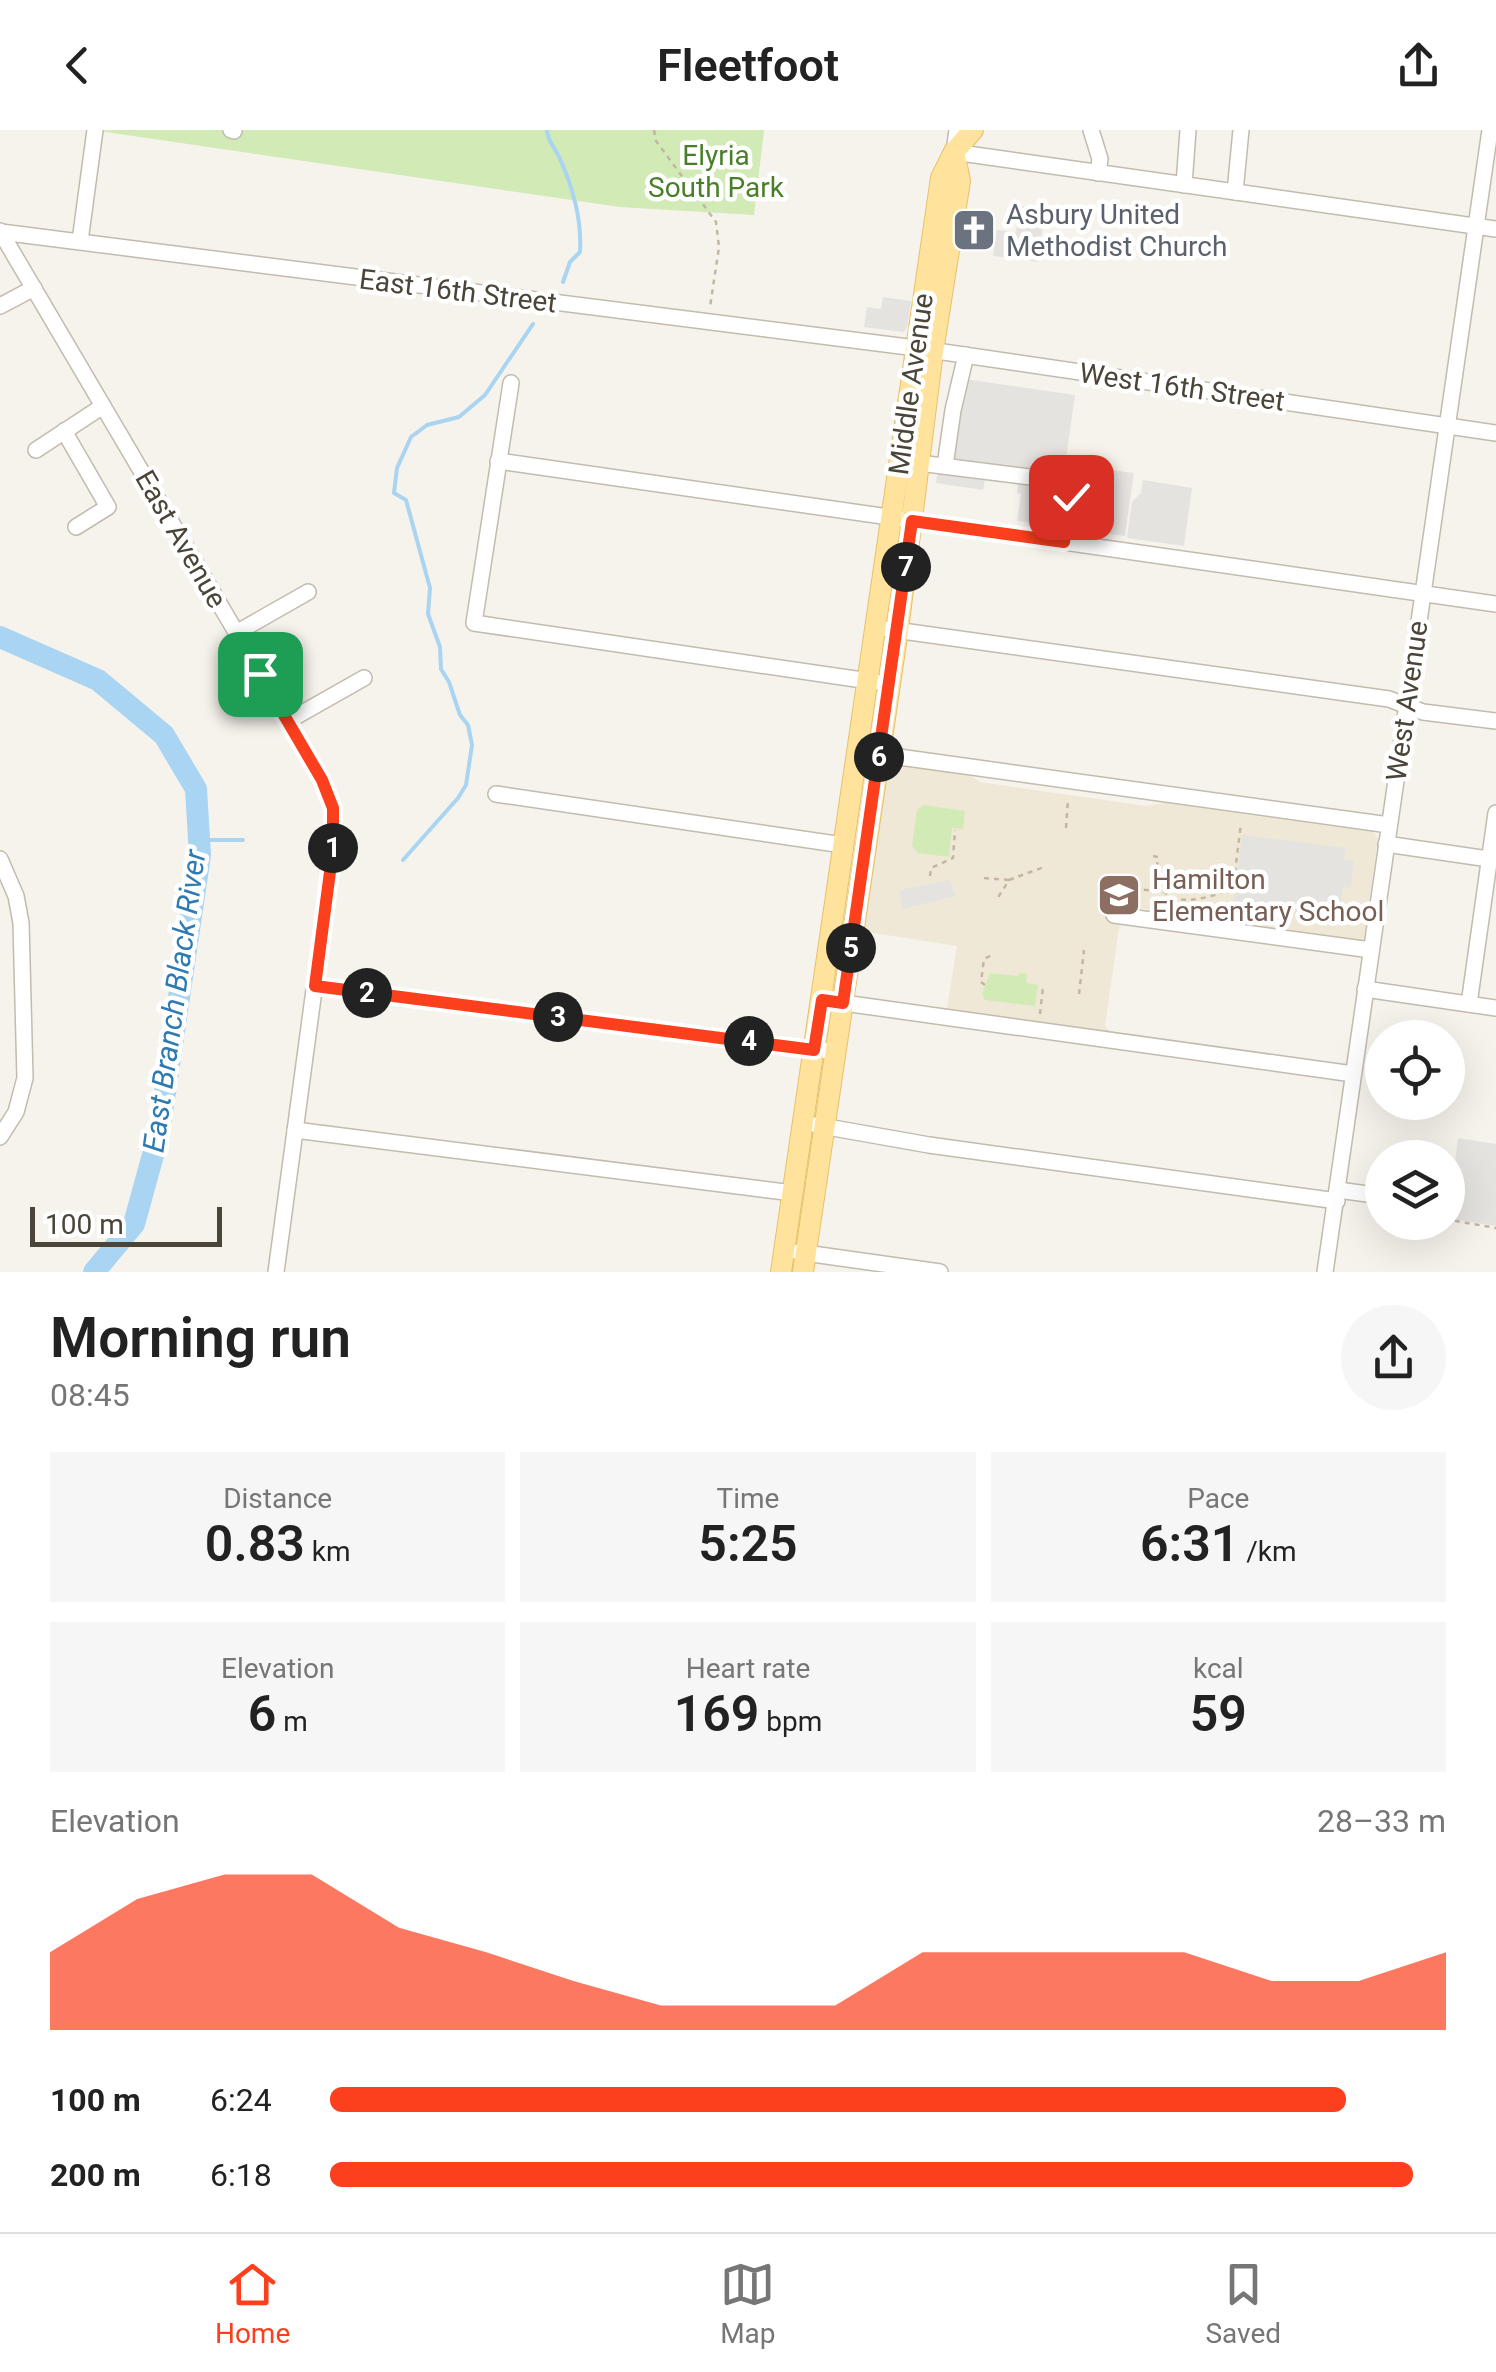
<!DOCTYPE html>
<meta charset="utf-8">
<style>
body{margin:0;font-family:Roboto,sans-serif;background:#f6f6f6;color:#222;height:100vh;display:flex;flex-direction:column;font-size:38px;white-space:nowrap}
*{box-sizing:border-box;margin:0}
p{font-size:32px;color:#767676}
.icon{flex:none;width:55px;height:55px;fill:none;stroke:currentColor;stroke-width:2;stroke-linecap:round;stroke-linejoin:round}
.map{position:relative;height:1142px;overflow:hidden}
.details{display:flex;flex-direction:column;background:#fff;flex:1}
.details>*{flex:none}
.controls{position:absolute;left:1365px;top:890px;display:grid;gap:20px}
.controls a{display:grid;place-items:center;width:100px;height:100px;border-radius:50%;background:#fff;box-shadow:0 10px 40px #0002;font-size:50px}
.scale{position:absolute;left:30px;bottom:25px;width:192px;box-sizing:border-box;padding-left:10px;border:5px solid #4b4439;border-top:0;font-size:28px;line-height:35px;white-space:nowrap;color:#4b4439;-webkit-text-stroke:8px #fff;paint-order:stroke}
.pin{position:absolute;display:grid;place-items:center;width:85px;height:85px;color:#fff;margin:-42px;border-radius:20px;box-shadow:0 5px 15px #0006}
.km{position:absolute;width:50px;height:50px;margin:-25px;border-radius:50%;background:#222;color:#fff;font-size:28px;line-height:50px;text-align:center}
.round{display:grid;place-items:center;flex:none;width:105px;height:105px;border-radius:52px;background:#f6f6f6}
.overview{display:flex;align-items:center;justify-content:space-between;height:170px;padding:0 50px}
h1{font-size:55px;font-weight:600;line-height:75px}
.figures{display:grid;grid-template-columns:repeat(3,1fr);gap:15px;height:170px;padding:10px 50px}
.figures div{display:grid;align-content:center;border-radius:0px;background:#f6f6f6;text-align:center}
.figures b{font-size:50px;font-weight:600}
.figures small{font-size:28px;font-weight:400}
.figures p{font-size:28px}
.chart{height:280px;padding:20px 50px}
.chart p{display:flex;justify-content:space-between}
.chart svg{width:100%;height:180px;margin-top:10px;fill:#fc3f1d;opacity:.7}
ul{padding:0 50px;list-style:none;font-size:32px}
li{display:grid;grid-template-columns:160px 120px 1fr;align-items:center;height:75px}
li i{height:25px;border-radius:12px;background:#fc3f1d}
header{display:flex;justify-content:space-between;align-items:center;height:130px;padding:0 50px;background:#fff;font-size:45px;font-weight:600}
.dock{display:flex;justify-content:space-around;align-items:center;height:140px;border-top:2px solid #e0e0e0;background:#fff;font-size:28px;color:#767676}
.dock a{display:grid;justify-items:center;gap:5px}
.dock .on{color:#fc3f1d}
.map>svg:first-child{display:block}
.education{fill:#efe8d6}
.green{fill:#d2eab5}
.parking{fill:#e5e3e0}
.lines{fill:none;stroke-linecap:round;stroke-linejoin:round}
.stream{stroke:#a9d4f2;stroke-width:4}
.river{stroke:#a9d4f2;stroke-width:22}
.minor-casing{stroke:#c2bbae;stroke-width:18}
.major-casing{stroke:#e6c16a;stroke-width:22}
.path{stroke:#c4b79f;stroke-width:2.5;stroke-dasharray:5 5;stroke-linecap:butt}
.minor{stroke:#fff;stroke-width:15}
.major{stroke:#ffe39c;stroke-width:20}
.route-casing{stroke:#fff;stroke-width:20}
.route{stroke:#fc3f1d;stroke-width:12}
.labels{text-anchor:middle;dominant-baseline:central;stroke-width:9;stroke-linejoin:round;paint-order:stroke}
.park-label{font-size:28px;fill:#4a7f2a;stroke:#fff}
.worship-label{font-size:28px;fill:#5b616d;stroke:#fff;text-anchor:start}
.street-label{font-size:28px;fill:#4b4439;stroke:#fff}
.education-label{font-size:28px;fill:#785e54;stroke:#fff;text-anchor:start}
.water-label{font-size:30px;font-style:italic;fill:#2e7ab2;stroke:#fff}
</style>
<header><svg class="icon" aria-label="back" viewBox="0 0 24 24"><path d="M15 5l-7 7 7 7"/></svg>Fleetfoot<svg class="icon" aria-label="share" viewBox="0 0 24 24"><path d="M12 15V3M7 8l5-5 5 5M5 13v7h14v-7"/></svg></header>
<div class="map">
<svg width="1496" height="1142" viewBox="0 0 1496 1142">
<rect width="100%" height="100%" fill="#f6f3ec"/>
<!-- education -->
<path class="education" d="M901 636 969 644 980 652 1146 676 1165 673 1373 702 1378 708 1364 808 1358 813 1116 775 1114 790 1120 792 1105 896 1113 904 943 882 947 878 957 816 861 801 887 641Z"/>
<!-- green -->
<g class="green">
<path d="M92 0H764L754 85 620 77Z"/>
<path d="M923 675 965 681 963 699 952 698 949 727 918 723 912 716 917 680Z"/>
<path d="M990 843 1018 846 1019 843 1027 844 1026 853 1038 855 1035 876 985 870 982 864Z"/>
</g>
<!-- parking -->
<g class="parking">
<path d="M1020 76 1045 79 1038 132 993 126 997 100 1016 102Z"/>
<path d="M883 167 911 171 907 198 903 202 864 197 867 177 881 179Z"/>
<path d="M951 247 1075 265 1063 350 1095 355 1098 338 1134 343 1125 406 1017 391 1021 364 1017 363 1018 353 985 349 983 360 936 353Z"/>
<path d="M1143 350 1192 358 1184 416 1127 408 1132 372 1141 363Z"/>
<path d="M1242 705 1346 718 1344 730 1354 731 1351 758 1343 757 1339 789 1233 776Z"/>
<path d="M949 750 956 766 902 779 900 760Z"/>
<path d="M1458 1008 1496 1014V1096L1452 1089 1450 1069Z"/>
</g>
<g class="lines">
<!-- stream -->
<g class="stream">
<path d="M547 0C548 13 555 17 560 29 573 58 582 90 580 122L570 132 563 152"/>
<path d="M199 710H243"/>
<path d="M403 730 458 668 466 655 472 615 468 595 460 585 449 552 441 539 440 517 428 484 430 458 406 370 394 363 397 338 411 307 427 295 459 287 485 265 533 194"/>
</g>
<!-- river -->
<path class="river" d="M0 507 98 550 164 605 196 659 200 725 159 1003 134 1094 94 1142"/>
<!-- minor casing -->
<g class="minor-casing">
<g id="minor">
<path d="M231 0 234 1"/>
<path d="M957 0 954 22 1496 99"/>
<path d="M1091 0 1100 29 1098 43"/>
<path d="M1184 55 1188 0"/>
<path d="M1235 62 1241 0"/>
<path d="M0 101 323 650 333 678V719L276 1142"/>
<path d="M1 102 916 218 1496 303"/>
<path d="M80 111 95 0"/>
<path d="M0 176 34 158"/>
<path d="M511 253 474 493 876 552"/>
<path d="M64 301 108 377 76 397"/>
<path d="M36 320 103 276"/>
<path d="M498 331 1496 474"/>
<path d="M919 333 1054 350 1071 367 1064 412"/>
<path d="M945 336 953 280 966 225"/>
<path d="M888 499 1389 569 1423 582 1496 591"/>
<path d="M236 503 308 462"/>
<path d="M288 591 364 548"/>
<path d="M870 623 1389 695"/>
<path d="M496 664 843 715"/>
<path d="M1386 714 1496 730"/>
<path d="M0 729 16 766 21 793 25 948 16 982 0 1007"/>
<path d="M1114 785 1371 820"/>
<path d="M315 856 836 922"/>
<path d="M1365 859 1496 878"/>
<path d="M822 870 1353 944"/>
<path d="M1469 874 1496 683"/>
<path d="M816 995 929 1015 1337 1071"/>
<path d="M295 1000 793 1063"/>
<path d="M1338 1060 1382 1066"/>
<path d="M798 1122 940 1142"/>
<path d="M1325 1142 1490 0"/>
</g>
</g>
<!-- major casing -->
<g class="major-casing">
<g id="major">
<path d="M781 1142 941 48 954 22 973 0"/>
<path d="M803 1142 898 500 933 221 960 51 954 22"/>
</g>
</g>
<!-- path -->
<g class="path">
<path d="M654 0 656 11 716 92 719 117 710 177"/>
<path d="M1066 698 1068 669"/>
<path d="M1153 726 1158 727C1151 784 1197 772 1233 759L1241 693"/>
<path d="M930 746 931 738 953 728 955 700"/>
<path d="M984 748 1009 750 997 769"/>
<path d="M1009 750 1044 737"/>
<path d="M1104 755 1164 762"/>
<path d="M985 855 981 852 984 829 994 824"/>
<path d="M1079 864 1084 820"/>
<path d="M1040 884 1043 857"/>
<path d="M1449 1075 1450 1090 1496 1098"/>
</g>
<!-- minor -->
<use href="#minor" class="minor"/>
<!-- major -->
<use href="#major" class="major"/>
</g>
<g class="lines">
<!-- route casing -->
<g class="route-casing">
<path id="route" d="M260 544 322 650 333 678V719L315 856 814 920 822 870 843 873 912 391 1064 412 1071 367"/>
</g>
<!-- route -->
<use href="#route" class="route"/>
</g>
<!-- icons -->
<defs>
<g id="church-square" transform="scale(2.25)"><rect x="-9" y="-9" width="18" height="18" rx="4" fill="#6b7280" stroke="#fff"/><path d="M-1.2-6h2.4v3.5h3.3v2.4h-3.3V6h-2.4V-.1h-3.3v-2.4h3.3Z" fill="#fff"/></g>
<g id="school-square" transform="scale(2.25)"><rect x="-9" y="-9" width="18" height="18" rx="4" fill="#8d6e63" stroke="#fff"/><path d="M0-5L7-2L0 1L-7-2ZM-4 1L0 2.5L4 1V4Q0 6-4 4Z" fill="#fff"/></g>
</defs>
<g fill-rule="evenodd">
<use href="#church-square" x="974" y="100"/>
<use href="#school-square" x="1119" y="765"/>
</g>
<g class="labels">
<!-- park labels -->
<g class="park-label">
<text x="716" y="25">Elyria<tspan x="716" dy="32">South Park</tspan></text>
</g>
<!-- worship labels -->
<g class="worship-label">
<text x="1006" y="84">Asbury United<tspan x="1006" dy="32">Methodist Church</tspan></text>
</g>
<!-- street labels -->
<g class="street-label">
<text transform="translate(458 161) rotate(7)">East 16th Street</text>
<text transform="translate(911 254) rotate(-82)">Middle Avenue</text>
<text transform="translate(1182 257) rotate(8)">West 16th Street</text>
<text transform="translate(181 409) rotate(60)">East Avenue</text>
<text transform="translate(1407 571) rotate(-82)">West Avenue</text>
</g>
<!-- education labels -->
<g class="education-label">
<text x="1152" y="749">Hamilton<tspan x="1152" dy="32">Elementary School</tspan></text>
</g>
<!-- water labels -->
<g class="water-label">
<text transform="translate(174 871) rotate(-82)">East Branch Black River</text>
</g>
</g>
</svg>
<div class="controls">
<a><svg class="icon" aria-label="locate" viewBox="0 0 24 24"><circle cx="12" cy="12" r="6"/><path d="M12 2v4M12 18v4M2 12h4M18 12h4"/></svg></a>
<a><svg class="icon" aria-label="layers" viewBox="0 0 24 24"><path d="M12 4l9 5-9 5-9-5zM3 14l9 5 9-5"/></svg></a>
</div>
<div class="scale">100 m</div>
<div class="pin" style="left:260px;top:544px;background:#1e9e55"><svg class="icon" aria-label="arrive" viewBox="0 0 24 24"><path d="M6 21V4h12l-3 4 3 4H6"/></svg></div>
<div class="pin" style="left:1071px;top:367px;background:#d93025"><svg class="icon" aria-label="check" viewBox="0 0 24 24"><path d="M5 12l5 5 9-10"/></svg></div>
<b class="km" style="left:333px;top:718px">1</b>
<b class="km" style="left:367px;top:863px">2</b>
<b class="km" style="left:558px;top:887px">3</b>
<b class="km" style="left:749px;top:911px">4</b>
<b class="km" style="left:851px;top:818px">5</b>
<b class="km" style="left:879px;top:627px">6</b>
<b class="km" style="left:906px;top:437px">7</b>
</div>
<section class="details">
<div class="overview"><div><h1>Morning run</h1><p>08:45</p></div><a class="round"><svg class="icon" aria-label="share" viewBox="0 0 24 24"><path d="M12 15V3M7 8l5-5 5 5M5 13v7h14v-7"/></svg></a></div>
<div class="figures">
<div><p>Distance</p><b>0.83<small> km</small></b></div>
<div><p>Time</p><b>5:25</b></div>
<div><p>Pace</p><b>6:31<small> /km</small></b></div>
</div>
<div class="figures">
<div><p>Elevation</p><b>6<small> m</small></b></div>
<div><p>Heart rate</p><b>169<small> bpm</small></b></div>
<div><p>kcal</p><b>59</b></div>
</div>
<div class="chart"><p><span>Elevation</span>28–33 m</p>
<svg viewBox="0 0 160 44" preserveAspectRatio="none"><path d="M0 44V25L10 12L20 6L30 6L40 19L50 25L60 32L70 38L80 38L90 38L100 25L110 25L120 25L130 25L140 32L150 32L160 25V44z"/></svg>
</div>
<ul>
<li><b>100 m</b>6:24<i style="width:91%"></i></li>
<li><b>200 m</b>6:18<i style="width:97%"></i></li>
</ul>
</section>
<nav class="dock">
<a class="on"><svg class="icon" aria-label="home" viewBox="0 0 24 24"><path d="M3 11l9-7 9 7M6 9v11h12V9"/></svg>Home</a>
<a><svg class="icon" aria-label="map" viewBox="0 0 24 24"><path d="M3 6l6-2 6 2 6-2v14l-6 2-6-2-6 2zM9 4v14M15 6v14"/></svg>Map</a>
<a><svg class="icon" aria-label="saved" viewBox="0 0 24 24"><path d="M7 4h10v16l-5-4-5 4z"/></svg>Saved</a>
</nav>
